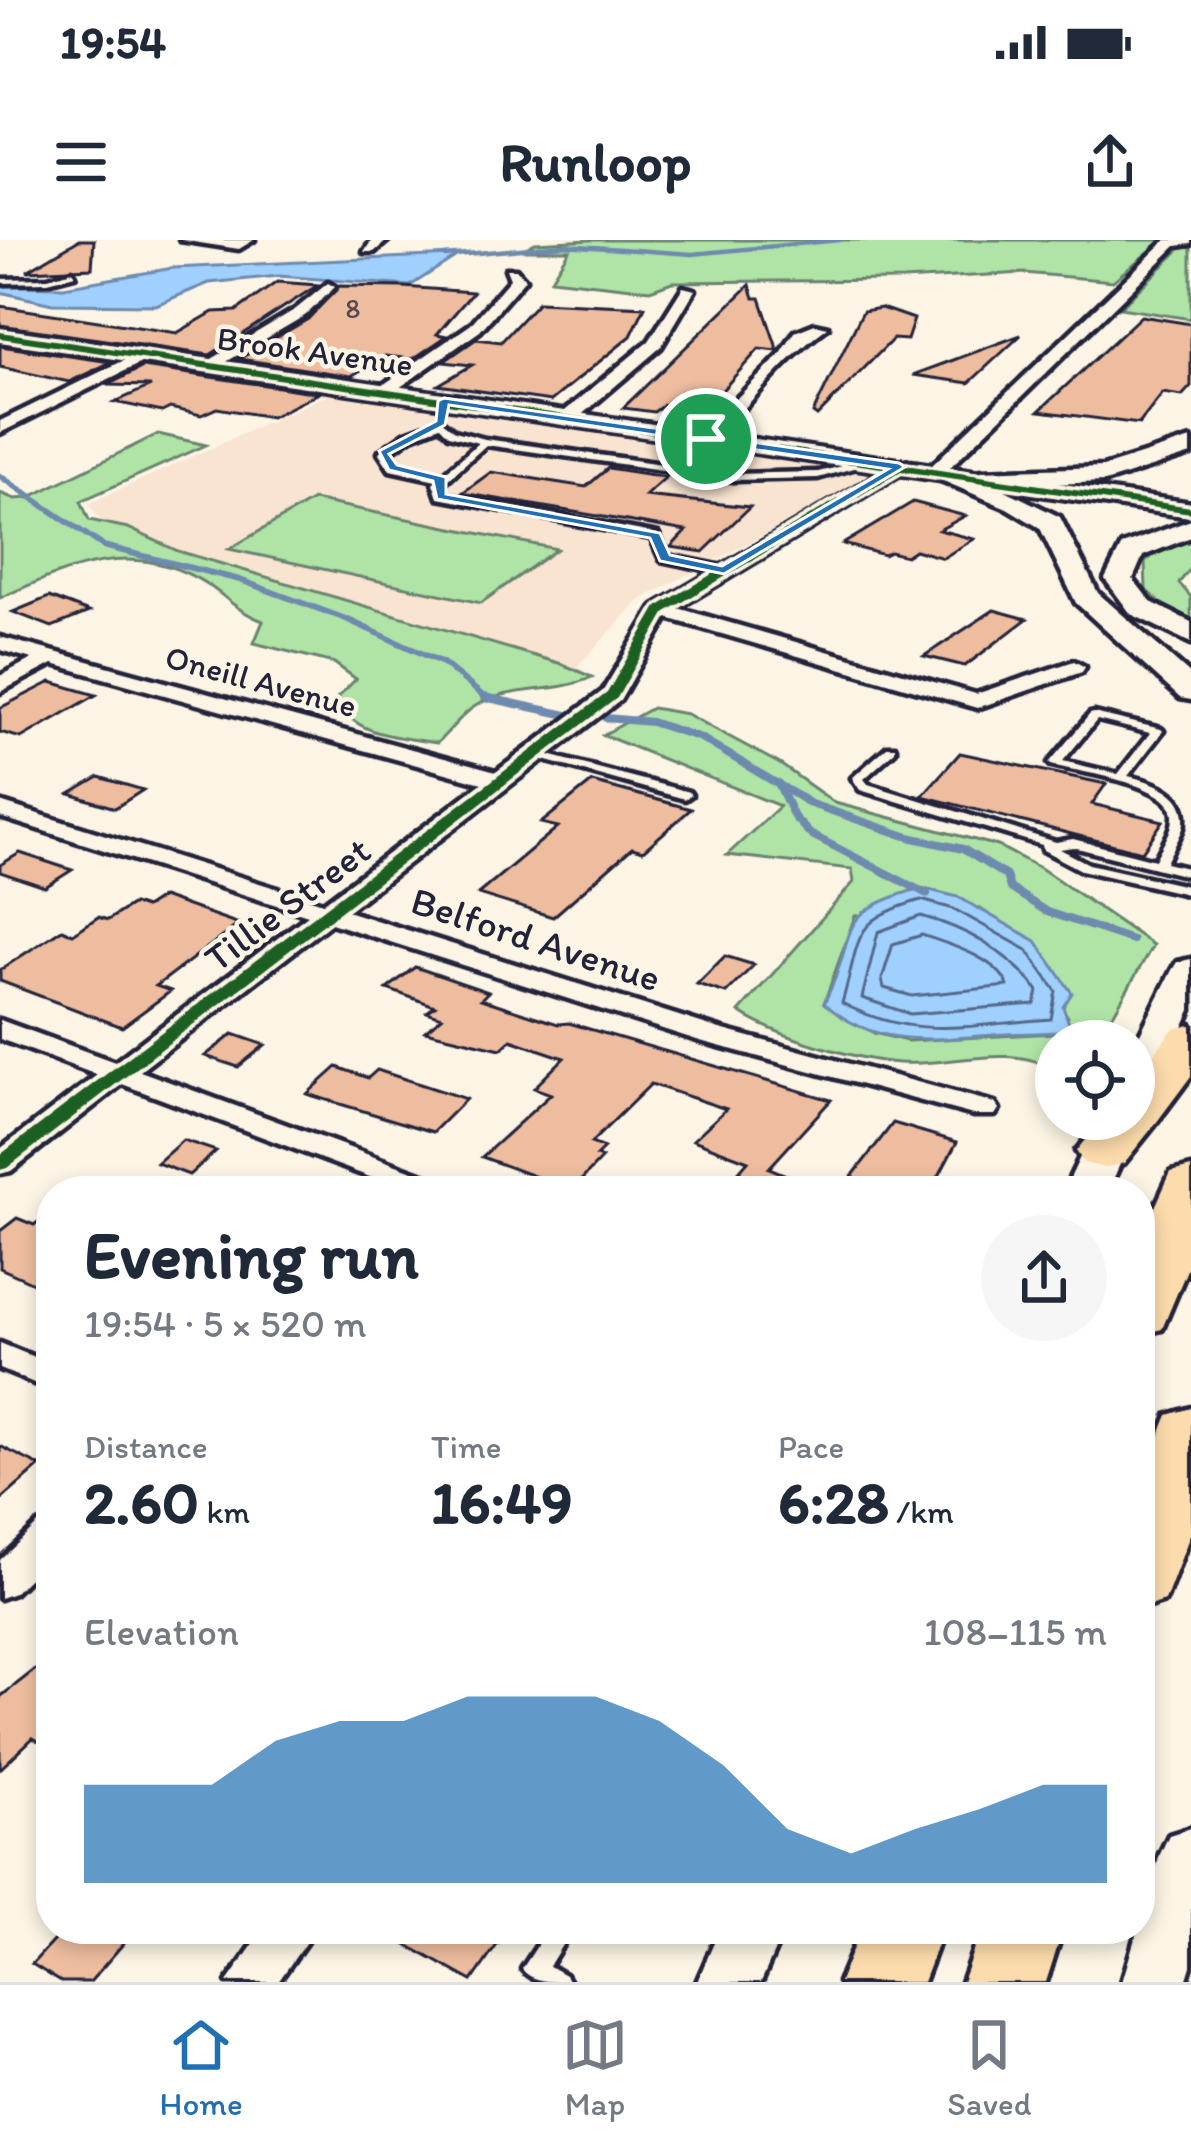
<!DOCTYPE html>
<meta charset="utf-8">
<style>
body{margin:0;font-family:Itim,sans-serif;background:#f6f6f7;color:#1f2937;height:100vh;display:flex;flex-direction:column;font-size:45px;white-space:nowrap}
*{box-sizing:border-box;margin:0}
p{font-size:39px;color:#747a83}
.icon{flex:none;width:66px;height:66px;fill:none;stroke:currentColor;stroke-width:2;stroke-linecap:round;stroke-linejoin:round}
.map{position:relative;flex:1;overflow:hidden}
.panel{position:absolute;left:36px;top:936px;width:1119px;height:768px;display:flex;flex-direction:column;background:#fff;border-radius:48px;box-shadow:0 6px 18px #0003}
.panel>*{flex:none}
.buttons{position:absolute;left:1035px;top:780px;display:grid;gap:24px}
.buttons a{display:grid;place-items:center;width:120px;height:120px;border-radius:50%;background:#fff;box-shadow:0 6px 18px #0003;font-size:60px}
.pin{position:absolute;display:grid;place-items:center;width:102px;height:102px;color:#fff;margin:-51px;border:6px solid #fff;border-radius:50%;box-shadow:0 3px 12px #0007}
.round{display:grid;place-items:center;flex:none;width:126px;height:126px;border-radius:63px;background:#f6f6f7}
.head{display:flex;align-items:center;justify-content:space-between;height:204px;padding:0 48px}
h1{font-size:66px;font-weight:700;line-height:90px}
.stats{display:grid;grid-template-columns:repeat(3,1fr);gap:18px;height:204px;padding:12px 48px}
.stats div{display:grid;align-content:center}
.stats b{font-size:60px;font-weight:700}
.stats small{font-size:33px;font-weight:400}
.stats p{font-size:33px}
.chart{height:336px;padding:24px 48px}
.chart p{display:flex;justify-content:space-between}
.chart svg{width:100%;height:216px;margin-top:12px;fill:#1f6fb2;opacity:.7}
.status{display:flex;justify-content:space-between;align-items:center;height:84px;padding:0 60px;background:#fff;direction:ltr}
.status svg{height:33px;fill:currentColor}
header{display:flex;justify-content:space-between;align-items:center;height:156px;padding:0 48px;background:#fff;font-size:54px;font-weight:700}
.tab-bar{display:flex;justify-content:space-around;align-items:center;height:168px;border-top:3px solid #e0e1e3;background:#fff;font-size:33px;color:#747a83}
.tab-bar a{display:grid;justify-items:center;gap:6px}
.tab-bar .selected{color:#1f6fb2}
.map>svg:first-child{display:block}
.built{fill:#f8e4d0}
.green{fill:#b0e4a6;stroke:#698370;stroke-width:3;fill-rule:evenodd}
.water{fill:#a0d0fd;stroke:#6e8aaf;stroke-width:3}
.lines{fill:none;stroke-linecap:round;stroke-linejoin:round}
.shore{stroke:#546889;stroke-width:3}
.stream-far2{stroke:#6e8aaf;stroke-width:4.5}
.stream-far1{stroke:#6e8aaf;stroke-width:6}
.stream{stroke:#6e8aaf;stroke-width:8}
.building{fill:#eebd9f;stroke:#22223b;stroke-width:3}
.service-casing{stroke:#22223b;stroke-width:9}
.minor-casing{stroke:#22223b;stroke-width:9}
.tertiary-casing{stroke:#22223b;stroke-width:9}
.secondary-casing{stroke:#22223b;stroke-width:9}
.motorway-casing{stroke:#22223b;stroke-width:9}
.service{fill:#fcf5e5;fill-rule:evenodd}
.minor{fill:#fcf5e5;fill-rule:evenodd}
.tertiary{fill:#fcf5e5;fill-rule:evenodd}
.secondary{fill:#fcf5e5;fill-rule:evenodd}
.motorway{fill:#fcdcac;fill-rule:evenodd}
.cycleway-casing{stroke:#fcf5e5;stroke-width:8}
.cycleway{fill:#1b5e20;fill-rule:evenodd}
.route{fill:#1f6fb2;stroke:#fff;stroke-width:3;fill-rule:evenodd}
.labels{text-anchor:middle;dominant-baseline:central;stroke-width:9;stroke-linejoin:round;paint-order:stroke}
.far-number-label{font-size:27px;fill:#554954}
.far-street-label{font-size:33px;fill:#22223b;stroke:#fcf5e5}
.street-label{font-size:39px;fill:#22223b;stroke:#fcf5e5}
</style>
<div class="status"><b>19:54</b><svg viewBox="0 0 49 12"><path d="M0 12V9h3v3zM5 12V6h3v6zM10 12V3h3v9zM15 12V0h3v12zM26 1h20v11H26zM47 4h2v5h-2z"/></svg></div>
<header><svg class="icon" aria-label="menu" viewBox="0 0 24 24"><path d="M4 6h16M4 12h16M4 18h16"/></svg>Runloop<svg class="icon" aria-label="share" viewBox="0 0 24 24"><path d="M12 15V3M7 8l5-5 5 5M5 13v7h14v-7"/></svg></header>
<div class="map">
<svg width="1191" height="1742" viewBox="0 0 1191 1742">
<rect width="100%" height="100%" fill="#fcf5e5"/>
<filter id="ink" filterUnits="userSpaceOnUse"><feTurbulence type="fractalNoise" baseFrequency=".00833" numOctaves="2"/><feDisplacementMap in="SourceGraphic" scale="24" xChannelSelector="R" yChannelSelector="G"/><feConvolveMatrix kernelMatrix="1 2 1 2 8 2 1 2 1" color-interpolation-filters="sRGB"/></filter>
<g filter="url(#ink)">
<!-- built -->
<path class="built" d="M336 151 886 231 641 359 568 436 113 295 88 264Z"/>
<!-- green -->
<g class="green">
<path d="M590 0H1163L1113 41 1024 33 903 40 672 42 650 50 551 39 569 10H522L535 3Z"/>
<path d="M1191 6V79L1120 68 1180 9Z"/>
<path d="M158 194 206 205 81 261 89 280 128 288 178 311 562 424 592 437C555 455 505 444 471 469 459 478 448 493 437 503 397 496 357 497 335 460L356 439 334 423 254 403 263 381C237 371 229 359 208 345 135 298 71 326 0 358V253L15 259 28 258Z"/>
<path d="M313 260 557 309 481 363 229 309Z"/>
<path d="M1191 297V328L1179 343 1191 357V382L1176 377 1146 350 1145 322 1166 305Z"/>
<path d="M652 468 687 474 780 524 835 563 998 606 1042 629 1153 705 1098 801H1056V831C1013 801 948 827 899 823 857 820 772 795 739 772L854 642 852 629 727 615 780 566 603 495ZM979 668 994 678 1062 767 1068 777 1055 793 907 801 874 793 824 763 855 676Z"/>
</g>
<!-- water -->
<g class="water">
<path d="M452 15 455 17 410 46 279 36 209 43 156 65 52 64 0 52V46L64 47 173 28Z"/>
<path d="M921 648 958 657 1036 701 1072 753 1063 767 1071 789C1049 795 1027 792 1005 794 939 799 876 811 824 763 862 690 827 675 921 648Z"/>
</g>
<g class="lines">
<!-- shore -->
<g class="shore">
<path d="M921 660 954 669 1027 710 1056 751 1051 779C972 784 914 802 842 763 862 696 849 681 921 660Z"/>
<path d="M921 676C968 689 1008 711 1038 751L1035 764 910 774 862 758 878 692Z"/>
<path d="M922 695C948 704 998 718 1008 746L912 756 884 748 882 739 893 704Z"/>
</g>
<!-- stream-far2 -->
<path class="stream-far2" d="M445 16 564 5 692 14 840 0"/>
<!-- stream-far1 -->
<path class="stream-far1" d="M0 236 103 306 240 340 346 379 443 423 488 460"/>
<!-- stream -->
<g class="stream">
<path d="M484 457 567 475"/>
<path d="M606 478 651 482 701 498 811 564 909 597 963 609 1006 636 1010 648 1047 672 1132 700"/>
<path d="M778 543 794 577 810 594 927 654"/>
</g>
</g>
<!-- building -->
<g class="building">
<path d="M79 0H94L92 28 27 31Z"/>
<path d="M277 42 318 45 210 115 0 85V66L177 93 213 72 236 71Z"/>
<path d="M750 45 754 58H760L778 111 759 109 717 156 681 152 654 172 623 168Z"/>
<path d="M339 46 403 47 473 52 437 94 447 96 413 119 385 116 351 136 239 119 308 79Z"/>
<path d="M538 62 645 67 631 96 551 161 438 145 472 125 443 122 476 99 501 102Z"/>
<path d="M881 68 914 79 907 100 893 99 817 176 813 173 863 71Z"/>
<path d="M1141 76 1191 84V146L1182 156 1163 153 1139 184 1039 171Z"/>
<path d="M1021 95 969 143 913 135Z"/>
<path d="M0 106 111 122 69 142 0 127Z"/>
<path d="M143 127 319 153 271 177 217 168 201 175 170 168 162 172 115 162 151 146 108 145Z"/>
<path d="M608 228 666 237 645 256 750 267 703 312 671 307 686 291 462 253 491 232 586 247Z"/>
<path d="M913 262 965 276 939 290 974 299 943 318 915 310 906 316 890 312 884 315 843 304Z"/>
<path d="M49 357 89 372 52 387 13 372Z"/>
<path d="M994 370 1027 379 965 426 924 416Z"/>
<path d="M51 442 96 455 21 498 0 492V468Z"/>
<path d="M960 513 1106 544 1092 564 1163 581 1142 612 922 556Z"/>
<path d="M99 537 143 550 115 568 70 554Z"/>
<path d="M592 542 691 569 643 611 632 608 553 677 478 654 558 587 541 583Z"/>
<path d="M20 613 72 630 45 647 0 632V625Z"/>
<path d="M162 657 239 684 156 746 171 751 122 787 0 741V730L62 689 73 694 98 677 108 680 133 664 145 668Z"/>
<path d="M725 716 754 725 726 753 697 744Z"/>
<path d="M415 727 488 752 481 759 558 784 569 783 831 860 769 928 784 934 767 951H722L748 921 693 900 726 869 651 844 591 903 604 908 596 916 602 918 572 950 482 917 551 854 534 848 564 818 511 800 501 809 425 791 442 777 427 772 435 766 387 749Z"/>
<path d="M233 794 265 805 238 827 205 816Z"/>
<path d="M337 827 368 838 377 830 466 859 433 892 307 854Z"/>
<path d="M893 883 957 902 931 951H873L847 943Z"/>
<path d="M183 900 216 911 189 935 157 923Z"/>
<path d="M51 972V1051L0 1028V991L17 978 34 985Z"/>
<path d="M0 1206 40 1226 0 1261Z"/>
<path d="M51 1417V1509L33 1498 0 1529V1457Z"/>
<path d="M64 1689H136L90 1742H61L32 1724Z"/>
<path d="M378 1689H508L472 1741Z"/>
</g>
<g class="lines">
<!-- service casing -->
<g class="service-casing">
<g id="service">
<path d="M72 31 75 35 48 42 0 43V39L48 38Z"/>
<path d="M441 180 455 191 485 199 733 234 818 232 867 220 871 223 818 238 733 240 486 205 443 244 445 254 658 294 668 316 728 328 729 330 724 333 661 320 651 298 438 258 433 243 436 240 390 230 379 213 380 211 406 193ZM440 186 449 195 478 203 441 236 396 226 388 214 412 197Z"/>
<path d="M1094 473 1161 489 1163 491 1128 536C1154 542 1191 553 1183 588 1179 600 1171 611 1166 623L1191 629V637L1073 607 1060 609 1089 624 1191 647V655L1081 630 1043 610 1042 605 860 550 852 538 887 507H895V511L864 539 868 544 1056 602 1073 599 1155 620C1161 606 1174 591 1173 575 1172 543 1077 532 1051 525L1049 523 1090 474ZM1097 480 1150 493 1118 534 1063 521Z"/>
<path d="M537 512 689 552 691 555 685 559 533 517 531 515Z"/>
<path d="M548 1689H572L549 1726 565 1735 569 1742C552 1742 531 1742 522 1729Z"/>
</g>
</g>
<!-- minor casing -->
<g class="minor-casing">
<g id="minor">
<path d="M180 0H254L239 9Z"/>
<path d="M372 0H388L374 12H364Z"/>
<path d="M1166 0H1191V4L1176 6 941 236H929V228Z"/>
<path d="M506 29H516L525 39 480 91 389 155H377V149L470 85 510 39Z"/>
<path d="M328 43 335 47 306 75 214 129 200 126 296 69Z"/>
<path d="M683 47 695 50 661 107 572 183H560V175L649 101Z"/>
<path d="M815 84 828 87C787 116 750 164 712 203H700V195L781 114 795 92Z"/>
<path d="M143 111 149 113V119L0 193V181Z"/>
<path d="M899 222 905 223V231L678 368 976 454 1074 421 1085 427 1082 432 977 468 667 378 620 460 347 671 720 789 995 863 999 869 995 875H973L700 801 331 683 140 831 448 944 453 951H407L122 844 11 931 0 933V909L97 835 0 799V780L115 822 308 675 0 577V562L323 663 482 543 53 424 0 452V436L32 419 0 410V397L496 532 603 451 654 366Z"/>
<path d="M0 1103 51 1124V1150L0 1129Z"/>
<path d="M51 1280V1317L14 1353 0 1358V1320L38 1284Z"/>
<path d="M264 1689H315L278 1742H227Z"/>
</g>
</g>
<!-- tertiary casing -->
<g class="tertiary-casing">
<path id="tertiary" d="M0 89 1191 263V277L0 101Z"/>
</g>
<!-- secondary casing -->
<g class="secondary-casing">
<g id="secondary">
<path d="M1191 199V214L1105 242 997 246 1060 277 1098 353 1191 435V460L1180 458 1076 363 1040 288 1007 268 922 232 935 224 970 236 981 231 1103 227Z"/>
<path d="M1191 280V297L1143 316 1133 339 1151 362 1191 382V403L1131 374 1105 339 1122 305Z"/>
<path d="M1191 719V770L1155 847 1149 856 1134 859V806L1172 730 1177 722Z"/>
<path d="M1134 870 1140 879 1108 951H1064L1098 879H1134Z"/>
<path d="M1191 1588V1726L1186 1742H1122L1160 1614 1169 1595Z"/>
<path d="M720 1689H784L761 1742H697Z"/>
</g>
</g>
<!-- motorway casing -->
<g class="motorway-casing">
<g id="motorway">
<path d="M1191 785V836L1153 887 1124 923 1104 928 1084 923 1076 911 1102 879H1134V840L1173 789Z"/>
<path d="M1191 927V1020L1162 1089 1140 1095V1000L1171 932Z"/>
<path d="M1191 1168V1292L1165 1361 1140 1369V1243L1168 1175Z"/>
<path d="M861 1689H943L923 1742H839Z"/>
<path d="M981 1689H1063L1046 1742H962Z"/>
</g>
</g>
<!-- service -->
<use href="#service" class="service"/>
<!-- minor -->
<use href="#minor" class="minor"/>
<!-- tertiary -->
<use href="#tertiary" class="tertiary"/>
<!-- secondary -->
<use href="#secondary" class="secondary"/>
<!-- motorway -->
<use href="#motorway" class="motorway"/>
<!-- cycleway casing -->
<g class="cycleway-casing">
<path id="cycleway" d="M0 92 1191 267V273L901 231 666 372 617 458 7 928 0 930V915L607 453 657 367 888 229 0 98Z"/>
</g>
<!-- cycleway -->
<use href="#cycleway" class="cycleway"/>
</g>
</g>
<!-- route -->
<path class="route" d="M444 158 899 223 905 227 724 334 660 321 650 298 437 259 433 241 389 230 379 211 436 181 438 161ZM449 165 888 229 722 326 670 315 660 293 446 254V237L397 225 389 214 445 185Z"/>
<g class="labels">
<!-- far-number labels -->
<g class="far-number-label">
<text x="353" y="68">8</text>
</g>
<!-- far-street labels -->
<g class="far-street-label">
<text transform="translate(315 111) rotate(8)">Brook Avenue</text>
<text transform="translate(261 441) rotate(15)">Oneill Avenue</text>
</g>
<!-- street labels -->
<g class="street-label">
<text transform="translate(287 664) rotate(-37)">Tillie Street</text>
<text transform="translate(536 699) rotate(18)">Belford Avenue</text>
</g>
</g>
</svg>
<div class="buttons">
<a><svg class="icon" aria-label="locate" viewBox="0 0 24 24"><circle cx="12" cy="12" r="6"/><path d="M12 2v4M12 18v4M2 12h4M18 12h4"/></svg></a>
</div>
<div class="pin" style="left:706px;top:199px;background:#1e9e55"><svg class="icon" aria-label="arrive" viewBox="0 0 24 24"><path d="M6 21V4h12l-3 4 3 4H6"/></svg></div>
<section class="panel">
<div class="head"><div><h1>Evening run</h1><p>19:54 · 5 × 520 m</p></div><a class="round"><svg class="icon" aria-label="share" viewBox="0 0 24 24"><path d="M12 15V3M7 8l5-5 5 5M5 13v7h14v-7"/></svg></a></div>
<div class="stats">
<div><p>Distance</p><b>2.60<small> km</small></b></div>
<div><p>Time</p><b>16:49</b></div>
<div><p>Pace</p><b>6:28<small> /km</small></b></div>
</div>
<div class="chart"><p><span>Elevation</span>108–115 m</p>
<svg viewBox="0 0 160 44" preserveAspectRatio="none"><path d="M0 44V24L10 24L20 24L30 15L40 11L50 11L60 6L70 6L80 6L90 11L100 20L110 33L120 38L130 33L140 29L150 24L160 24V44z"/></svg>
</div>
</section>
</div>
<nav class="tab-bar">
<a class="selected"><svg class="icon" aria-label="home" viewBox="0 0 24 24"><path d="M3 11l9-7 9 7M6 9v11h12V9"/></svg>Home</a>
<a><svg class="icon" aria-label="map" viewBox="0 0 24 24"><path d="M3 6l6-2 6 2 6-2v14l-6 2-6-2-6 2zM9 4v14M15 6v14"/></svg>Map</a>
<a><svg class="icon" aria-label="saved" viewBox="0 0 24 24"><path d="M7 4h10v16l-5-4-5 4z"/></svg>Saved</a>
</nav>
